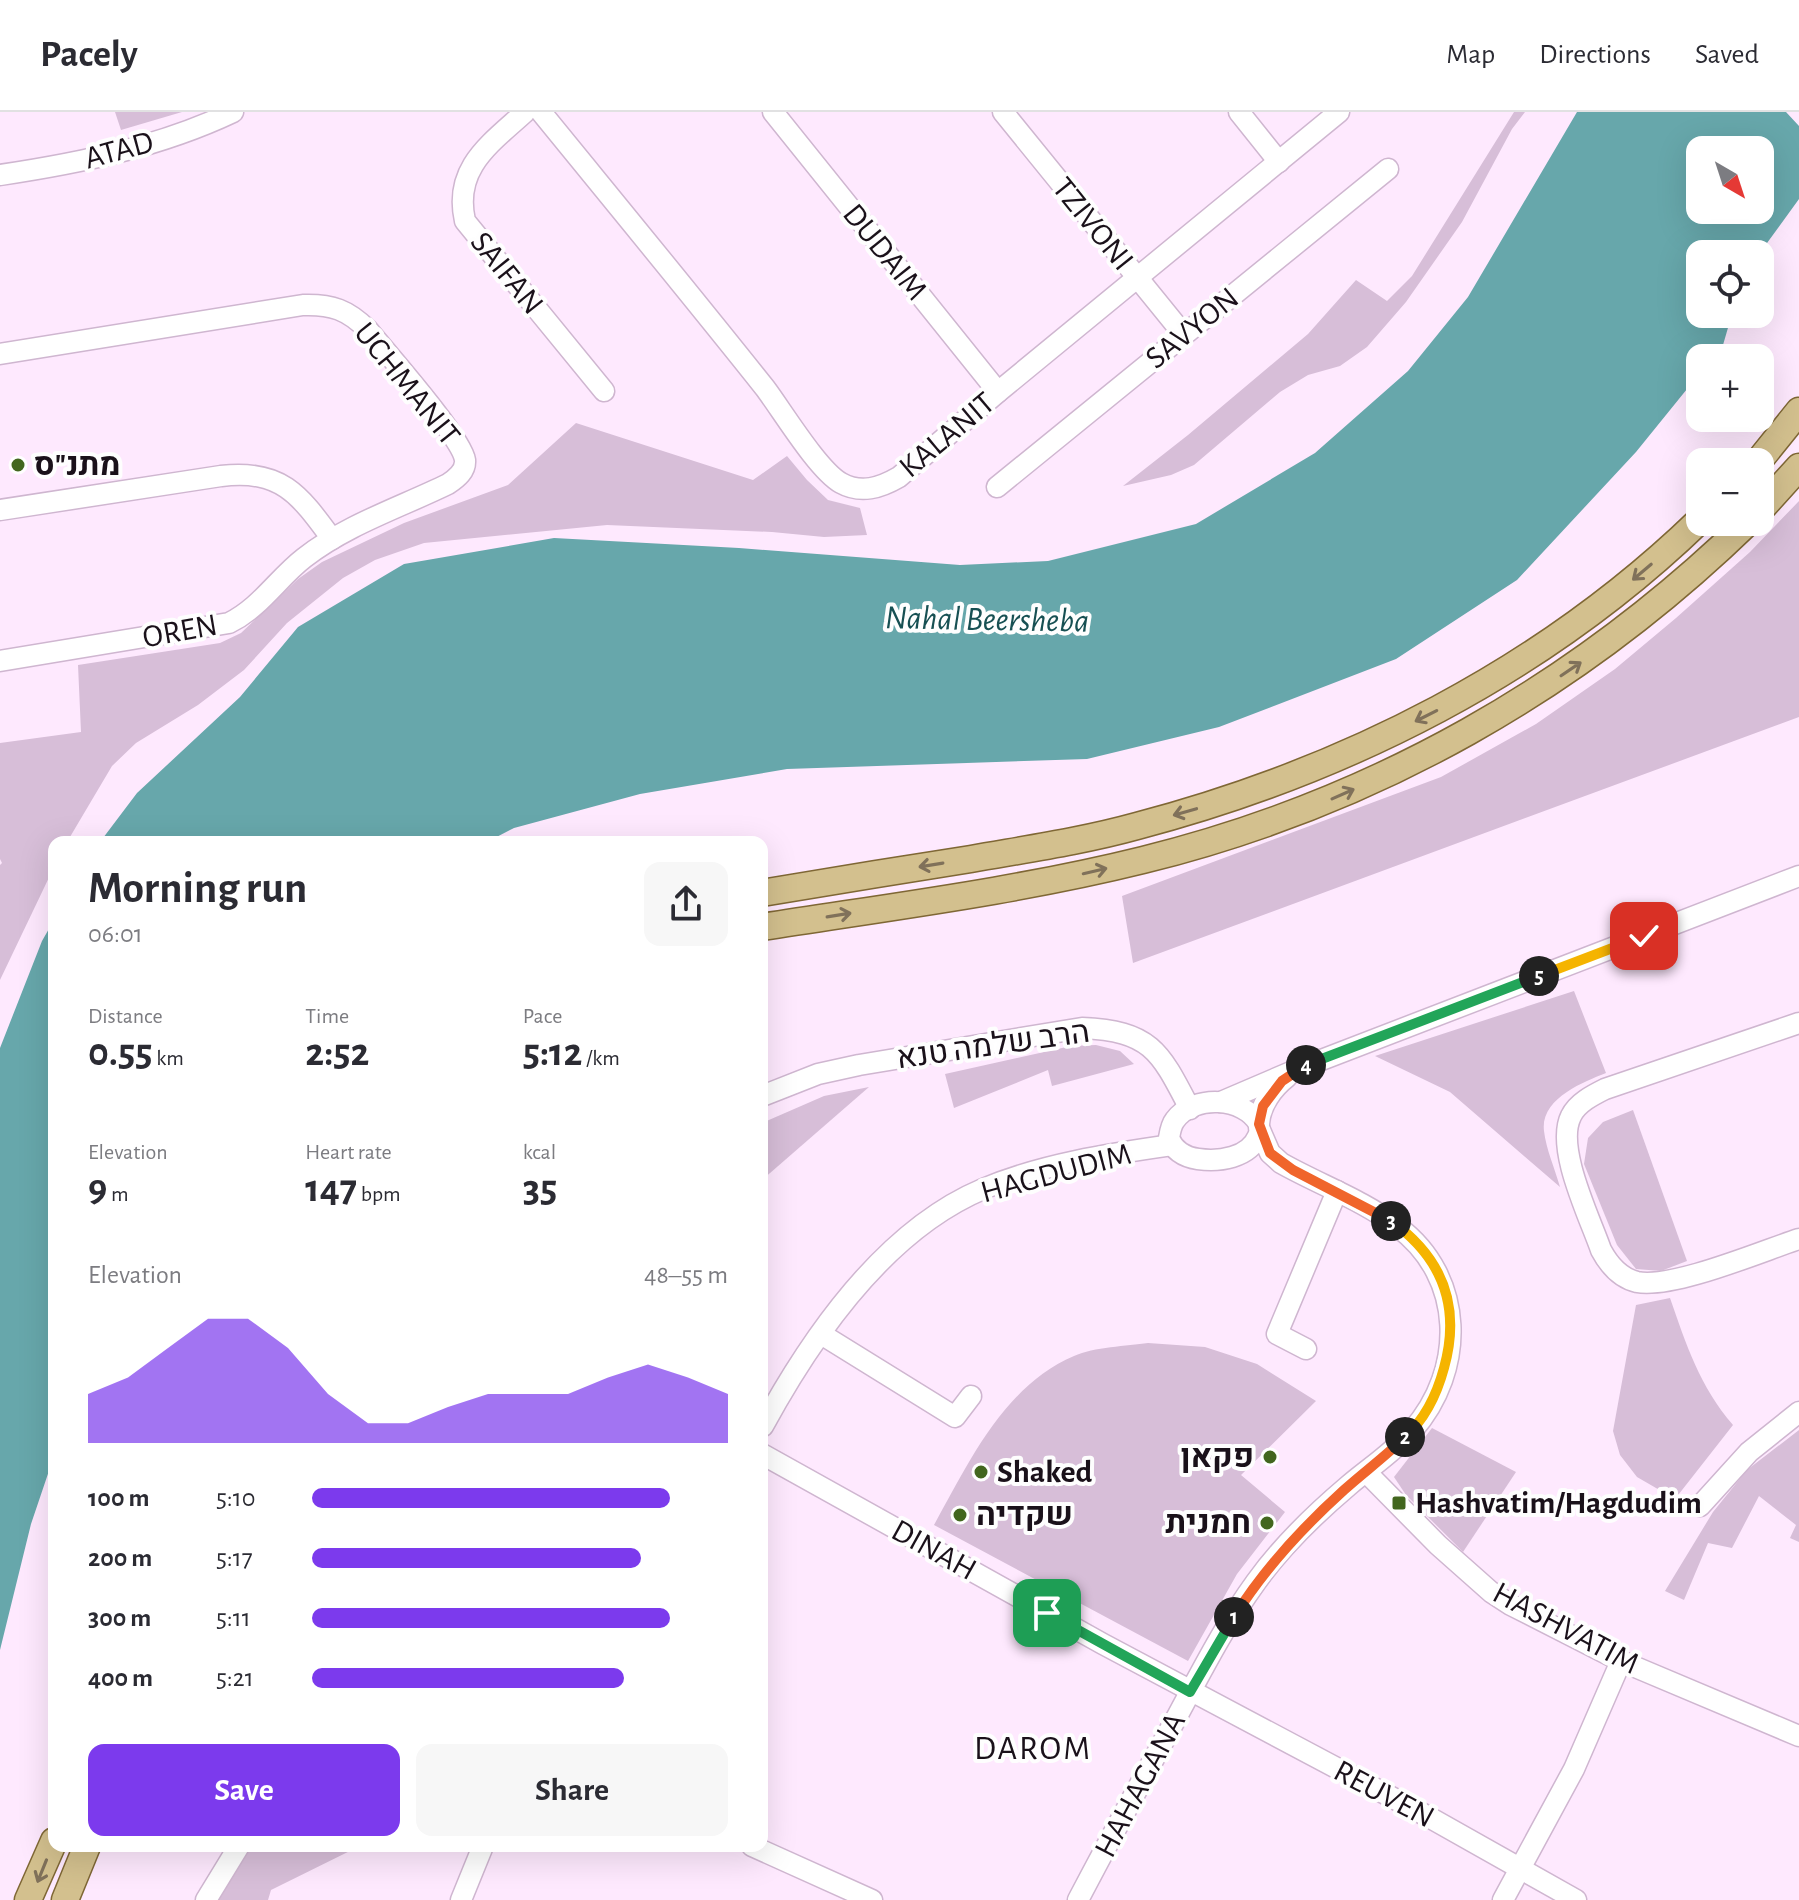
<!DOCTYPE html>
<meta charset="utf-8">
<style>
body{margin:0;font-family:"Alegreya Sans",Heebo,sans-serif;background:#f7f7f7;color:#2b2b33;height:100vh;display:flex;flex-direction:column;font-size:30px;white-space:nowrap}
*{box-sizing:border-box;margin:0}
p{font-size:26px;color:#7c7c81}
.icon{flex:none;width:44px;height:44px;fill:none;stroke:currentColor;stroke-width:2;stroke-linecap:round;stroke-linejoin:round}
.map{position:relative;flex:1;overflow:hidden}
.side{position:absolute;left:48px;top:724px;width:720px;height:1016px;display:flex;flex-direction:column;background:#fff;border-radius:16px;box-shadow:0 8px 32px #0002}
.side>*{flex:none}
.needle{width:52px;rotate:141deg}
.fabs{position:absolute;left:1686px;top:24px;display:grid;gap:16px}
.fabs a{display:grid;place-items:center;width:88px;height:88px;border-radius:16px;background:#fff;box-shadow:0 8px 32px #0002;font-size:40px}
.pin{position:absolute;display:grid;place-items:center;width:68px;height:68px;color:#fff;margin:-34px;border-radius:16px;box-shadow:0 4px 12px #0006}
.km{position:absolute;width:40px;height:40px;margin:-20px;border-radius:50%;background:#222;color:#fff;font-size:22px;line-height:40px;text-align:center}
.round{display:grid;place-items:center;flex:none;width:84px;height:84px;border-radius:16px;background:#f7f7f7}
.headline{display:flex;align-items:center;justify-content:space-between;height:136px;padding:0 40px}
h1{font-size:44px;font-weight:700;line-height:60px}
.metrics{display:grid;grid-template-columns:repeat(3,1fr);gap:12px;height:136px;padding:8px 40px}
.metrics div{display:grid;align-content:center}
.metrics b{font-size:40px;font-weight:700}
.metrics small{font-size:22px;font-weight:400}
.metrics p{font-size:22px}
.chart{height:224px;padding:16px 40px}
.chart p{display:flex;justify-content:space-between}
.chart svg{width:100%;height:144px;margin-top:8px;fill:#7c3aed;opacity:.7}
.primary-button{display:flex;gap:16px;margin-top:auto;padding:16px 40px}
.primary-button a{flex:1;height:92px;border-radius:16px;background:#7c3aed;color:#fff;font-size:32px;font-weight:700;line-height:92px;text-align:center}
.primary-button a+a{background:#f7f7f7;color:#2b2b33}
ul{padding:0 40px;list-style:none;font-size:26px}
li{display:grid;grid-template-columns:128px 96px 1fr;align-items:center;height:60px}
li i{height:20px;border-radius:10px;background:#7c3aed}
header{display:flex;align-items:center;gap:48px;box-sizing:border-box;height:112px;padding:0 40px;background:#fff;border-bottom:2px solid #e1e1e2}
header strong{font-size:38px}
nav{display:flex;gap:44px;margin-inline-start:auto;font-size:28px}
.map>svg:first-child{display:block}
.green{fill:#d7bed8}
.water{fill:#67a7ab;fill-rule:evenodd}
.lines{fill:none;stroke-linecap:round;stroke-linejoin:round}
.minor-casing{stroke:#cfb6d0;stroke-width:23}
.major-casing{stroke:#7f6735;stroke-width:29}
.minor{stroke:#fff;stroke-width:20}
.major{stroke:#d3c08e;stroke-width:26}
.oneway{stroke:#80715a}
.split-1-casing{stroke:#fff;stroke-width:16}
.split-2-casing{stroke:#fff;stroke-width:16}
.split-3-casing{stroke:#fff;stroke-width:16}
.split-4-casing{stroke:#fff;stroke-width:16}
.split-5-casing{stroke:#fff;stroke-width:16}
.split-6-casing{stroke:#fff;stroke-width:16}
.split-1{stroke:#22a559;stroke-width:10}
.split-2{stroke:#f0652b;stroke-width:10}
.split-3{stroke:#f5b400;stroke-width:10}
.split-4{stroke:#f0652b;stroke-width:10}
.split-5{stroke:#22a559;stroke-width:10}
.split-6{stroke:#f5b400;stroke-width:10}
.poi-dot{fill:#42661e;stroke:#fefefe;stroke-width:3}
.labels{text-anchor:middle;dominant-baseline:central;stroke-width:8;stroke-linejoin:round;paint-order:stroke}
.street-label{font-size:32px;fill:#1a111a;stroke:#fefefe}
.poi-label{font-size:32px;font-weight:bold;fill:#1a111a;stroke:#fefefe;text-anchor:start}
.water-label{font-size:34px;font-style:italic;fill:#175053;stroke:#fefefe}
.neighbourhood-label{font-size:34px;letter-spacing:2px;fill:#1a111a;stroke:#fefefe}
</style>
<header>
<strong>Pacely</strong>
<nav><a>Map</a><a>Directions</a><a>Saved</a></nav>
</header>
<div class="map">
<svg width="1799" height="1788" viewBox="0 0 1799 1788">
<rect width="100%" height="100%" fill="#fee9fe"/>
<!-- green -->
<g class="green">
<path d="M115 0H182L121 18Z"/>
<path d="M1514 0H1525L1512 17 1462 110 1406 190 1367 235 1340 254 1308 263 1280 280 1194 353 1171 363 1123 374 1188 323 1308 222 1356 168 1387 189 1412 164Z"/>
<path d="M576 311 753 368 787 344 807 368 828 388 860 396 867 423 824 425 772 420 607 413 424 431 375 448 343 466 287 511 244 558 198 593 136 631 112 654 67 730H54V755L0 868V753L2 751 0 747V631L81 620 78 553 220 531 241 521 298 467 322 450 404 411 508 373Z"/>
<path d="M1799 389V605L1133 851 1122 784 1441 665 1536 612 1615 557 1676 506 1750 440Z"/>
<path d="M1574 879 1606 961C1583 970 1540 987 1544 1019 1546 1037 1555 1057 1560 1075L1450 980 1375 944Z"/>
<path d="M1096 933 1120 939 1134 952 1052 974 1048 958 954 996 945 962 1071 934Z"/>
<path d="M869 975 762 1068V1011L824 984Z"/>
<path d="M1633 998 1687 1149 1661 1159 1636 1157 1617 1133 1584 1052 1588 1026 1603 1010Z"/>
<path d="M1670 1186C1686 1232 1700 1275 1733 1313L1675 1387 1637 1365 1620 1343 1613 1319 1636 1193Z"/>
<path d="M1148 1231 1205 1235 1257 1252 1316 1289 1241 1363 1285 1400 1237 1462 1188 1549 934 1413C969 1350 1004 1274 1074 1244 1094 1235 1127 1234 1148 1231Z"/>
<path d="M1432 1316 1516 1360 1463 1440 1406 1383 1394 1365Z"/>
<path d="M1799 1318V1430L1790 1426 1796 1413 1759 1384 1732 1436 1708 1431 1684 1488 1665 1479 1713 1400 1747 1358Z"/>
<path d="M248 1734H360L271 1778 268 1788H213Z"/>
</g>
<!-- water -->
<g class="water">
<path d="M1577 0H1786L1799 14V87L1759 142H1700V202H1732L1723 233 1712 246H1700V261L1636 340 1517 468 1396 547 1219 615 1087 647 787 657 640 682 514 716 487 730H100L137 681 240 585 298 515 404 452 554 426 739 436 960 453 1048 449 1196 412 1315 341 1408 259 1468 185ZM1700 38H1760V98H1700Z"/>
<path d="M54 808V1344L31 1412 0 1538V936L42 829Z"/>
</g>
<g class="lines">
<!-- minor casing -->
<g class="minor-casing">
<g id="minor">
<path d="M525 0C490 32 453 56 465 109L604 279"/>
<path d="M541 0C616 92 691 183 765 276 783 300 818 358 841 371 861 382 880 376 899 365L998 280 1339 0"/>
<path d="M773 0 998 280"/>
<path d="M1003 0 1184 223"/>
<path d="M1239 0 1279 50"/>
<path d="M0 63C80 51 159 35 233 0"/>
<path d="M0 242 303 193C332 192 348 198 368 218 386 240 462 326 465 348 466 359 457 366 448 372 401 395 346 413 304 446 278 466 260 496 229 511L0 549"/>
<path d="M997 375 1388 57"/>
<path d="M0 398 221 364C281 357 299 382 332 427"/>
<path d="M1799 911 1605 977C1593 983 1577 991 1571 1004 1555 1036 1590 1106 1601 1138 1609 1153 1620 1166 1637 1170 1673 1177 1762 1139 1799 1127"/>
<path d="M762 984 818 962 859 953 1082 916C1151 919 1160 939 1190 997"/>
<path d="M1221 990 1298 957 1799 764"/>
<path d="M1259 1012C1244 985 1194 982 1175 1008 1171 1013 1170 1020 1169 1026 1174 1039 1184 1045 1198 1047 1219 1050 1249 1046 1258 1024 1262 1015 1258 1021 1259 1012 1260 993 1273 976 1287 965"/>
<path d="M821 1222 955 1305 971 1284"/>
<path d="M1306 1237 1277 1222 1337 1079"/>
<path d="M763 1314C812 1224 886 1118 983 1077 1042 1052 1109 1042 1172 1033"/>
<path d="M762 1342 1103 1532 1427 1704 1576 1788"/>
<path d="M1366 1360 1438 1433 1491 1480 1511 1493 1621 1549 1799 1624"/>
<path d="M1700 1394 1749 1340 1799 1300"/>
<path d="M752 1734 872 1788"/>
<path d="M206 1788 239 1734"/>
<path d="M461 1788 483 1734"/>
<path d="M1078 1788C1109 1729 1141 1670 1173 1612 1199 1564 1224 1514 1256 1470 1281 1435 1315 1402 1348 1374 1369 1356 1394 1340 1412 1319 1466 1258 1465 1165 1398 1115 1363 1088 1320 1073 1281 1051L1270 1041 1260 1018"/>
<path d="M1503 1788 1574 1657 1621 1549"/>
</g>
</g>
<!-- major casing -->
<g class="major-casing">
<g id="major">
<path d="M1758 350 1799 299"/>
<path d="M1760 398 1799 355"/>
<path d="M762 781C832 769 901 758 971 747 1027 737 1083 729 1137 714 1346 659 1544 559 1700 408"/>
<path d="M762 815C889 795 1018 779 1143 748 1374 691 1578 575 1748 410"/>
<path d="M28 1788 54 1729"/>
<path d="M65 1788 87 1734"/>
</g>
</g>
<!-- minor -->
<use href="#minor" class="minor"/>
<!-- major -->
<use href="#major" class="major"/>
</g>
<!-- one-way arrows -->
<defs><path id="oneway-shaft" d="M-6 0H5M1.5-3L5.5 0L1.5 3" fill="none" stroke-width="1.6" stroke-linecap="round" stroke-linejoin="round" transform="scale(2)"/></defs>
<g class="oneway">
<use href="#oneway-shaft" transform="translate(1642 460) rotate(140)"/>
<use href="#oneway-shaft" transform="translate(1571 557) rotate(-34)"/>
<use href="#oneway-shaft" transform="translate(1426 604) rotate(153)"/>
<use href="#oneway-shaft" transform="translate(1343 682) rotate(-24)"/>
<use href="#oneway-shaft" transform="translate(1185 700) rotate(164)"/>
<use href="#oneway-shaft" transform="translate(931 753) rotate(171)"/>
<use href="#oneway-shaft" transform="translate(1095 759) rotate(-13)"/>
<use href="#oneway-shaft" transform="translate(839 803) rotate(-9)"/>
<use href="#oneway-shaft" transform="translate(42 1759) rotate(112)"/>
</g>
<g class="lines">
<!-- split-1 casing -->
<g class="split-1-casing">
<path id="split-1" d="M1047 1501 1190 1580 1234 1505"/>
</g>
<!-- split-2 casing -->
<g class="split-2-casing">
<path id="split-2" d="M1234 1505C1264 1457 1302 1416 1344 1378 1364 1360 1386 1344 1405 1325"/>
</g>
<!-- split-3 casing -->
<g class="split-3-casing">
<path id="split-3" d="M1391 1109C1443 1146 1461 1195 1444 1256 1437 1282 1425 1307 1405 1325"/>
</g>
<!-- split-4 casing -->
<g class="split-4-casing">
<path id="split-4" d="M1306 953 1282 969 1263 994 1259 1012 1270 1041 1293 1058 1391 1109"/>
</g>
<!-- split-5 casing -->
<g class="split-5-casing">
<path id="split-5" d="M1306 953 1539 864"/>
</g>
<!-- split-6 casing -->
<g class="split-6-casing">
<path id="split-6" d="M1539 864 1644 824"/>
</g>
<!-- split-1 -->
<use href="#split-1" class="split-1"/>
<!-- split-2 -->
<use href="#split-2" class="split-2"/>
<!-- split-3 -->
<use href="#split-3" class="split-3"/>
<!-- split-4 -->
<use href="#split-4" class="split-4"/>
<!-- split-5 -->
<use href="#split-5" class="split-5"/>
<!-- split-6 -->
<use href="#split-6" class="split-6"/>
</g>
<!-- markers -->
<g class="poi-dot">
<circle cx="18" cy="353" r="8"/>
<circle cx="1270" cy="1345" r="8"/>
<circle cx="981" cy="1360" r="8"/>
<rect x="1391" y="1383" width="16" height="16" rx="4"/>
<circle cx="960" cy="1403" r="8"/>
<circle cx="1267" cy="1411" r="8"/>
</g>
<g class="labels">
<!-- street labels -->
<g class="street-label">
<text transform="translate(119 38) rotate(-15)">ATAD</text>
<text transform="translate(1093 112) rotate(51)">TZIVONI</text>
<text transform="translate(885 140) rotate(51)">DUDAIM</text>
<text transform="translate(507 161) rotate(51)">SAIFAN</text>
<text transform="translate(1192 216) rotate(-39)">SAVYON</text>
<text transform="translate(407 272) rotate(51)">UCHMANIT</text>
<text transform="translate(947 323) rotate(-40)">KALANIT</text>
<text transform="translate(180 519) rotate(-10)">OREN</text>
<text transform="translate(993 933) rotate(-8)">הרב שלמה טנא</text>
<text transform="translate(1056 1061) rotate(-15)">HAGDUDIM</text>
<text transform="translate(934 1438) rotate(29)">DINAH</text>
<text transform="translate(1566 1516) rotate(28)">HASHVATIM</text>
<text transform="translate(1140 1673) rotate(-62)">HAHAGANA</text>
<text transform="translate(1384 1682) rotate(28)">REUVEN</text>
</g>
<!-- poi labels -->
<g class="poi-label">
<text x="34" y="353">מתנ"ס</text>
<text x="1254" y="1345" text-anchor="end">פקאן</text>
<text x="997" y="1360">Shaked</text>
<text x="1415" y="1391">Hashvatim/Hagdudim</text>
<text x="976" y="1403">שקדיה</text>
<text x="1251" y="1411" text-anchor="end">חמנית</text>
</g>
<!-- water labels -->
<g class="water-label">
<text transform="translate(987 508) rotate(1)">Nahal Beersheba</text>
</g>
<!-- neighbourhood labels -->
<g class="neighbourhood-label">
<text x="1033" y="1637">DAROM</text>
</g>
</g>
</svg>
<div class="fabs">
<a><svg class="needle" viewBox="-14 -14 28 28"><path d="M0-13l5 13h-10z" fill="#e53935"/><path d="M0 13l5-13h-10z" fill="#7c7c81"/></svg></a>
<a><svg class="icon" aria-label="locate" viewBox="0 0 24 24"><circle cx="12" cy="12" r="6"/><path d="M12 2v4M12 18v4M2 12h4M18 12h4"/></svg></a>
<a>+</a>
<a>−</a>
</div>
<div class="pin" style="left:1047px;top:1501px;background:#1e9e55"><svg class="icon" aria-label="arrive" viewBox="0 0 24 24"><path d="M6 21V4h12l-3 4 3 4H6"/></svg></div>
<div class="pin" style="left:1644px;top:824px;background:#d93025"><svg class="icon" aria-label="check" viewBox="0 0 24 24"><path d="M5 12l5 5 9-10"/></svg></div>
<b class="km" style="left:1234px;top:1505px">1</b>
<b class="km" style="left:1405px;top:1325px">2</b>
<b class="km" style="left:1391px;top:1109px">3</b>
<b class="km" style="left:1306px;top:953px">4</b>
<b class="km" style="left:1539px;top:864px">5</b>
<section class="side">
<div class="headline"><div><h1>Morning run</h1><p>06:01</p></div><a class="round"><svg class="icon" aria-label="share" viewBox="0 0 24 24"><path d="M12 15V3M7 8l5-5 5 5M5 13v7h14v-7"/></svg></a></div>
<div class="metrics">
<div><p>Distance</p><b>0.55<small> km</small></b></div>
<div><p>Time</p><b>2:52</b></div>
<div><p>Pace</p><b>5:12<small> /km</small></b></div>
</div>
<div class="metrics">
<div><p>Elevation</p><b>9<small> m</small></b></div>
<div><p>Heart rate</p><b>147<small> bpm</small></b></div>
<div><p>kcal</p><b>35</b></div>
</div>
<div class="chart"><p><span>Elevation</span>48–55 m</p>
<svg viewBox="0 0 160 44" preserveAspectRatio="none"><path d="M0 44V29L10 24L20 15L30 6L40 6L50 15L60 29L70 38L80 38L90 33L100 29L110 29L120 29L130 24L140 20L150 24L160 29V44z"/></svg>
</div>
<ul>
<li><b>100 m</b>5:10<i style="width:86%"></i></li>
<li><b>200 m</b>5:17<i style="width:79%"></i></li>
<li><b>300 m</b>5:11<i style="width:86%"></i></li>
<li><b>400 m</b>5:21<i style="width:75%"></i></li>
</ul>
<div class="primary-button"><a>Save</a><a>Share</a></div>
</section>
</div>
